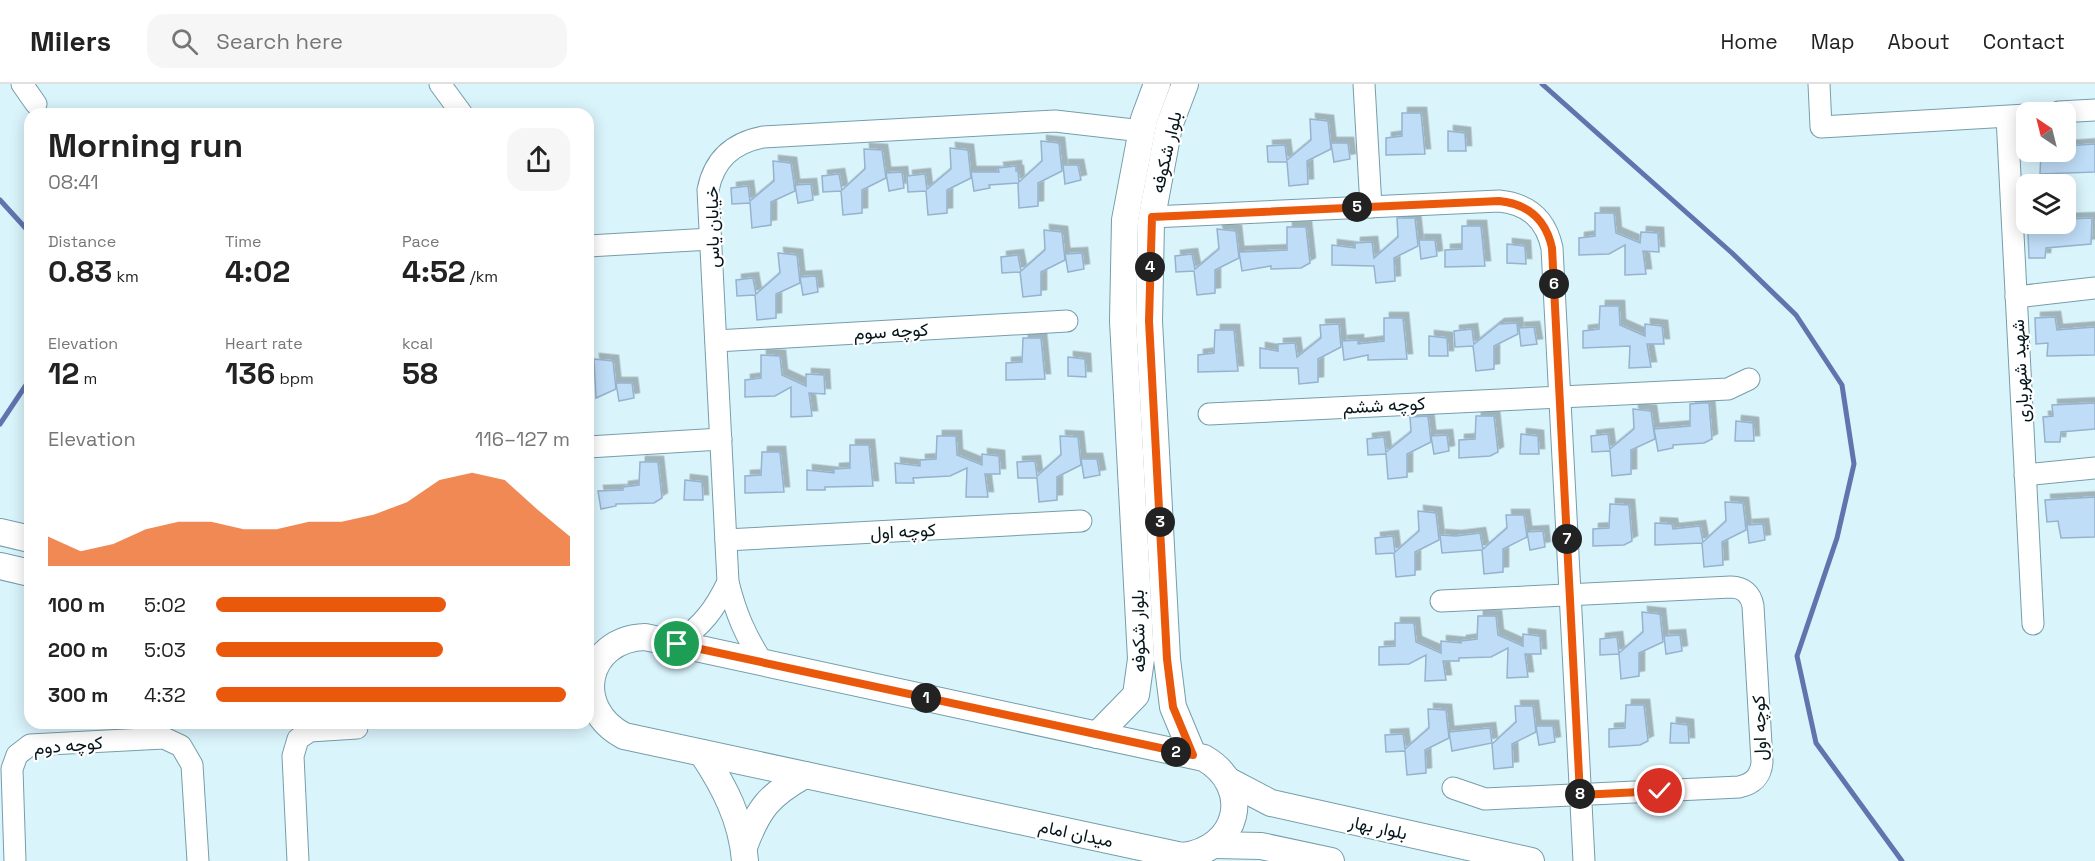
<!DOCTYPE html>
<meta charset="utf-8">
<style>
body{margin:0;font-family:"Space Grotesk",Vazirmatn,sans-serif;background:#f6f6f6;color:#222;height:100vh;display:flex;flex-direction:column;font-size:22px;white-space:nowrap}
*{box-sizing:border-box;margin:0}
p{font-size:20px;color:#767676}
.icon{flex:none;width:33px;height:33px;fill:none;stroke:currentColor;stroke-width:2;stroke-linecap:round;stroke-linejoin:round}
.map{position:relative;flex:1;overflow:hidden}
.panel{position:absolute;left:24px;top:24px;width:570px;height:621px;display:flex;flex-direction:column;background:#fff;border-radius:18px;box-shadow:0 3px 15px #0003}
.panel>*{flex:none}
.needle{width:39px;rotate:325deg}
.tools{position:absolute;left:2016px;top:18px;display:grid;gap:12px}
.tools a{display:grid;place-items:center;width:60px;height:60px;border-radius:12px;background:#fff;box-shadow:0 3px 15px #0003;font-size:30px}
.pin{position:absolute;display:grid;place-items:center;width:51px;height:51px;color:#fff;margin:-26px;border:3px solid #fff;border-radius:50%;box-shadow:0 2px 6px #0007}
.km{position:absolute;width:30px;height:30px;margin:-15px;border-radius:50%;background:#222;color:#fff;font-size:16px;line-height:30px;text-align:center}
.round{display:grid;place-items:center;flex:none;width:63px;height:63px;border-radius:18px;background:#f6f6f6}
.summary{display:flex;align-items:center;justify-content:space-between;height:102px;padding:0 24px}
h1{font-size:33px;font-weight:700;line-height:45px}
.figures{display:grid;grid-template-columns:repeat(3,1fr);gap:9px;height:102px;padding:6px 24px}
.figures div{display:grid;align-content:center}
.figures b{font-size:30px;font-weight:700}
.figures small{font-size:16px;font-weight:400}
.figures p{font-size:16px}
.chart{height:168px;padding:12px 24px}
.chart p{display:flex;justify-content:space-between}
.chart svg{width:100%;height:108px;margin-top:6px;fill:#ea580c;opacity:.7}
ul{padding:0 24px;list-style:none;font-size:20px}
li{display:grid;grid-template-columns:96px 72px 1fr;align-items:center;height:45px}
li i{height:15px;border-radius:8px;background:#ea580c}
header{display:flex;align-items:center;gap:36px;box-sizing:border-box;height:84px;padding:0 30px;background:#fff;border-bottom:2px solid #e0e0e0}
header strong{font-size:28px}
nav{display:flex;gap:33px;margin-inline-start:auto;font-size:21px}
.search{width:420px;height:54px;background:#f6f6f6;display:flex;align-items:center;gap:15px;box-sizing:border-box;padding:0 21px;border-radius:18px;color:#767676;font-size:22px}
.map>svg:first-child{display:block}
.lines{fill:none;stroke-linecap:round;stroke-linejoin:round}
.stream{stroke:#6075ae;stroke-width:5}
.building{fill:#bfddf7;stroke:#95b3cc;stroke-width:1.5;filter:url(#shadow)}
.minor-casing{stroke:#759eaa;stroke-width:23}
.tertiary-casing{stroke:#759eaa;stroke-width:28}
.minor{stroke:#fff;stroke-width:21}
.tertiary{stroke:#fff;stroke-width:26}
.route-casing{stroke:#fff;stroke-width:12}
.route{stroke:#ea580c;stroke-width:8}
.labels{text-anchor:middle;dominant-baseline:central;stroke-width:4.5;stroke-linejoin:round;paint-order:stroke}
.street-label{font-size:18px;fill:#05151a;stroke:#fff}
</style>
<header>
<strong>Milers</strong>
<div class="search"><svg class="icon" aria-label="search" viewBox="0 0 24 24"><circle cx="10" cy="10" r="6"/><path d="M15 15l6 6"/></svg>Search here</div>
<nav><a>Home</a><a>Map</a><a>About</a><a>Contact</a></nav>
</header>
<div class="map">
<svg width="2095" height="777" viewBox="0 0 2095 777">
<defs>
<filter id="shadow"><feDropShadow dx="5.5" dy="-5.5" stdDeviation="0" flood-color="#0004"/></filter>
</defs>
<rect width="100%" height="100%" fill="#daf4fc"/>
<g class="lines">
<!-- stream -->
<g class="stream">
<path d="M1542 0 1732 169 1796 231 1842 301 1854 380 1837 454 1797 572 1816 659 1902 777"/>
<path d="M0 116 30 149"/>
<path d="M0 340 30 295"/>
</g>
</g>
<!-- building -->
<g class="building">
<path d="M1402 29H1421L1425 70 1386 71V54L1402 52Z"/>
<path d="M1310 35 1328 37 1331 65 1307 77 1308 100 1289 102 1287 78H1268L1267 62 1285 61 1287 76 1311 56Z"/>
<path d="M1448 47 1465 49 1466 67H1448Z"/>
<path d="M1041 57 1059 59 1062 87 1038 99V122L1019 124 1018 99 989 101 990 104 974 107 971 88H999L998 84 1016 82V87H1018L1019 98 1042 77Z"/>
<path d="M1331 59H1348L1350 75 1334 78Z"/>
<path d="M2095 60V88L2040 90 2041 68H2066V62Z"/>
<path d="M950 64 968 66 971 94 947 106V129L928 131 926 107 908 108 907 92 925 90 927 105 951 85Z"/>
<path d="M864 65 882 66 886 94 862 106V129L843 131 841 107 823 108 822 92 839 90 842 106 865 85Z"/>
<path d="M773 77 791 79 795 107 771 118V141L752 144 750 119 732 120 731 104 748 102 750 117 774 97Z"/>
<path d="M1063 81H1078L1081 96 1065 100Z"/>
<path d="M902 88 904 104 889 107 886 89Z"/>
<path d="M811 100 813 116 798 119 795 101Z"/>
<path d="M1595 129H1614L1616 149 1640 159 1641 148 1658 149 1659 168 1643 167 1646 190 1625 191V161L1609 170 1579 171V154L1595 152Z"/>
<path d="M1397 134H1415L1418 162 1394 174 1395 197 1376 199 1374 182 1332 181V161L1355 164V159L1372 158 1374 174 1398 153Z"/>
<path d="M2092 134 2091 160 2046 164 2045 174H2029L2028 149 2038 147 2037 140H2066V135Z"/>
<path d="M1462 142H1481L1485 182 1445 183V166L1462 165Z"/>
<path d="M1287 143H1306L1310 179 1301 184 1271 185V182L1242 187 1239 168 1287 166Z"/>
<path d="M1217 145 1236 147 1239 174 1215 186V209L1197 211 1194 187 1176 188 1175 172 1192 170 1195 185 1219 165Z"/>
<path d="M1044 146 1062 148 1065 176 1041 188V211L1023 213 1020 188 1002 189 1001 173 1018 171 1021 187 1045 166Z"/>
<path d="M1419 156H1435L1437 172 1421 175Z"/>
<path d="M1507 160 1525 162 1526 180 1507 179Z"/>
<path d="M778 169 797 171 800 199 776 210V234L757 236 755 211 737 212 736 196 753 194 756 210 780 189Z"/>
<path d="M1082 169 1084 185 1068 188 1065 170Z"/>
<path d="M816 192 818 208 803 211 800 193Z"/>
<path d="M1600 222H1619L1620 241 1645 252V240L1662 242 1664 260H1647L1651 283 1629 284 1630 262 1583 264V247L1599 245Z"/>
<path d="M2055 233 2057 246 2095 243V271L2047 272 2048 259 2036 260 2035 234Z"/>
<path d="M1384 234H1403L1407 275 1368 276V271L1344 276 1342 257 1358 256V260L1384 257Z"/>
<path d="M1517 239 1518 250 1494 262V285L1476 287 1473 262 1455 263 1454 247 1472 245 1474 260 1499 240Z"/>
<path d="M1339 240 1341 263 1318 275V298L1299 300 1298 284H1260V264L1278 267V260L1295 259 1297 273 1321 254 1320 241Z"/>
<path d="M1534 243 1537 260 1521 262 1519 244Z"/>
<path d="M1215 246H1234L1238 287 1198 288V271L1214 269Z"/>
<path d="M1429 252 1447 254 1448 272H1429Z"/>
<path d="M1023 254H1041L1045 295 1006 296V279L1022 278Z"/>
<path d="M761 271 780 272 782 291 806 302V290L824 291 825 310 809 309 812 332 791 333V303L775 312 745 313V296L761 294Z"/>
<path d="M1068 273 1085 275 1086 293 1068 292Z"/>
<path d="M594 275 613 277 616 305 596 314Z"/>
<path d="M616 299H632L634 314 619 317Z"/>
<path d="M1703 319H1709L1712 355 1704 359 1673 361V364L1658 367 1654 345 1690 342V320Z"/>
<path d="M2095 319V345L2061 348 2060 358H2045L2043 333 2053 332 2052 321Z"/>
<path d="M1633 325 1651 327 1655 355 1631 366V390L1612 392 1610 367 1592 368 1591 352 1608 350 1610 365 1634 345Z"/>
<path d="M1428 332 1431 358 1407 370V393L1388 395 1386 370 1368 371 1367 355 1384 353 1386 368 1411 348 1410 333Z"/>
<path d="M1476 332H1494L1498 368 1490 372 1459 374V356L1475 355Z"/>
<path d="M1736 337 1753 339 1754 357H1735Z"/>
<path d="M1521 350 1538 352 1539 370H1520Z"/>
<path d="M1447 351 1449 367 1434 370 1431 352Z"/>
<path d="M937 352H956L957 371 982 381V370L999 372 1000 390H985L988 413H966L967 384 950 392 913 394 914 399H896L895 379 920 382V376L936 375Z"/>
<path d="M1060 352 1078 353 1081 381 1057 393V416L1039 418 1037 394H1018L1017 378 1035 377 1037 392 1061 371Z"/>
<path d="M850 361H869L873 402 825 403V406H807V386L834 389V385L850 384Z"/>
<path d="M762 368H780L784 408 745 409V392L761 391Z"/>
<path d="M1081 375H1097L1100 391 1084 394Z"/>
<path d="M640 378H658L662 414 654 419 616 420V422L601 425 598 407 623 406V403L639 401Z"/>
<path d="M685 396 702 398 703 416H684Z"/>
<path d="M2095 413V453L2061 454 2058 437 2047 438 2045 416Z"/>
<path d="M1725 418 1743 419 1746 446 1722 458 1723 481 1704 483 1702 459 1655 461V439L1672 440 1673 445 1700 442 1703 458 1726 437Z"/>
<path d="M1610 420 1629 421 1632 457 1624 461 1593 462V445L1609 444Z"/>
<path d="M1418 427 1436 429 1439 456 1415 468V491L1396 493 1394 469 1376 470 1375 454 1393 452 1395 468 1419 447Z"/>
<path d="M1506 431H1524L1527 453 1503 465V488L1484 490 1482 466 1442 469 1440 451 1456 452 1480 449 1483 465 1507 444Z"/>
<path d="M1763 440 1765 456 1749 459 1747 441Z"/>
<path d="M1543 447 1545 463 1530 466 1527 448Z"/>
<path d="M1642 528 1660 530 1663 558 1639 569V592L1621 595 1619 570 1600 571V555L1617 553 1619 569 1643 548Z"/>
<path d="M1478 532H1496L1498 551 1523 562V550L1540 552 1541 570H1525L1528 593 1507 594 1508 564 1491 573 1459 574V577H1443L1446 596 1425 597 1426 571 1409 580 1379 581V563L1395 562V539H1414L1416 558 1441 569V557L1461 559V557L1477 555Z"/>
<path d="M1680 551 1682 567 1666 570 1664 552Z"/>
<path d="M1626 621H1644L1648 657 1640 661 1609 663V645L1625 644Z"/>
<path d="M1515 622H1533L1536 648 1512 660 1513 683 1494 685 1492 660 1516 638Z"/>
<path d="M1428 625 1446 626 1449 654 1425 666 1426 689 1407 691 1405 667 1386 668 1385 651 1403 650 1405 665 1429 644Z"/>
<path d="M1671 639 1688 641 1689 659H1670Z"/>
<path d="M1536 642H1553L1555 658 1539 661Z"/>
<path d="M1490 644 1492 659 1452 667 1449 648Z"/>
</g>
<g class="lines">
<!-- minor casing -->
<g class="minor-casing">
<g id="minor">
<path d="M22 0 36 20"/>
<path d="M440 0 462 30"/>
<path d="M1364 0 1371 123"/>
<path d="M1819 0 1821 43 2026 31"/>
<path d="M2059 28 2095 26"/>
<path d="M2007 33 2033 540"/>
<path d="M1152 133 1499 117C1529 120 1546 136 1552 164L1584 777"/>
<path d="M588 162 711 155"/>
<path d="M2016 213 2095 204"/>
<path d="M716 257 1067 237"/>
<path d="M1209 330 1728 305 1749 295"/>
<path d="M588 363 721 355"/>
<path d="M2025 391 2095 384"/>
<path d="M726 456 1081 437"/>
<path d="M1441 517 1731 503C1743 503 1751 510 1753 522L1762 678C1761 692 1753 700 1739 703L1485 715 1453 704"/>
<path d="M677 560C703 540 714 527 728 498"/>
<path d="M763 579C745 551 736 530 728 498L708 106C714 76 732 59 763 53L1055 37 1142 47"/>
<path d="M15 777 12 685 17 671 30 661 164 654 181 662 192 681 198 777"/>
<path d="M298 777 293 672 298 655 310 647 357 644"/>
</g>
</g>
<!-- tertiary casing -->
<g class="tertiary-casing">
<g id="tertiary">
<path d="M1185 0 1169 42 1151 138 1149 237 1167 575 1173 623 1193 671"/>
<path d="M0 448 30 455"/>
<path d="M0 482 30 489"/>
<path d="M645 553 1204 674C1254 703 1239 766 1182 772L624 652C571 624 585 555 645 553Z"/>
<path d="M1097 651 1136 611 1141 575 1123 237 1125 136 1144 35 1157 0"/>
<path d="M702 669C724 702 742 736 745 777"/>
<path d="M1229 697 1271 719 1531 777"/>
<path d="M1215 761 1261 762 1331 777"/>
<path d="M744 763C758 725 769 711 805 691"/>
</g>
</g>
<!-- minor -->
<use href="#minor" class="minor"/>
<!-- tertiary -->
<use href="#tertiary" class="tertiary"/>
</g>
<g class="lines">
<!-- route casing -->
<g class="route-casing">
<path id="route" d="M677 560 1193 671 1173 623 1167 575 1149 237 1152 133 1499 117C1529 120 1546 136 1552 164L1580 711 1660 707"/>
</g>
<!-- route -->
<use href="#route" class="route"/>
</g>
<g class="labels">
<!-- street labels -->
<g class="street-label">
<text transform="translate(1166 68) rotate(-77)">بلوار شکوفه</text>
<text transform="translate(712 143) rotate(-91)">خیابان یاس</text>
<text transform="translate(891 247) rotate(-3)">کوچه سوم</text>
<text transform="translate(2020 287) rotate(-93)">شهید شهریاری</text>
<text transform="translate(1384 321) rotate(-3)">کوچه ششم</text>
<text transform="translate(903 447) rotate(-3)">کوچه اول</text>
<text transform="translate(1138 547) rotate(-91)">بلوار شکوفه</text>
<text transform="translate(1759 644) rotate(-92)">کوچه اول</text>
<text transform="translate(68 661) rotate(-5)">کوچه دوم</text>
<text transform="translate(1378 743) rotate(12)">بلوار بهار</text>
<text transform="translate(1076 749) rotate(12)">میدان امام</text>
</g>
</g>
</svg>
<div class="tools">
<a><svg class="needle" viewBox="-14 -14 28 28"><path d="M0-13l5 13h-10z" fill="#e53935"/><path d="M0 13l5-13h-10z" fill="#767676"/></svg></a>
<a><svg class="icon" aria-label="layers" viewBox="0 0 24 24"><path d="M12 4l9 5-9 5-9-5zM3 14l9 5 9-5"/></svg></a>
</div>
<div class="pin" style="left:677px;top:560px;background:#1e9e55"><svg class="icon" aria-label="arrive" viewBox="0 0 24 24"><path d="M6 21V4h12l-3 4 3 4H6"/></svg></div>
<div class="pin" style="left:1660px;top:707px;background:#d93025"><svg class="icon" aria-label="check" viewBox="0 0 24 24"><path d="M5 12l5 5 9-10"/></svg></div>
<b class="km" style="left:926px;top:614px">1</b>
<b class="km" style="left:1176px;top:668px">2</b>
<b class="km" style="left:1160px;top:438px">3</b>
<b class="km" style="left:1150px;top:183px">4</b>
<b class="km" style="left:1357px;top:123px">5</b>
<b class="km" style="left:1554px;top:200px">6</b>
<b class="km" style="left:1567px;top:455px">7</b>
<b class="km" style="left:1580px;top:710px">8</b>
<section class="panel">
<div class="summary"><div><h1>Morning run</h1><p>08:41</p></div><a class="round"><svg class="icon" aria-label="share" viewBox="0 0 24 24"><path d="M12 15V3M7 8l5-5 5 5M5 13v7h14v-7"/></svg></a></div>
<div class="figures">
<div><p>Distance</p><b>0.83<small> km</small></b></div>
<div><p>Time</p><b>4:02</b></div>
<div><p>Pace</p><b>4:52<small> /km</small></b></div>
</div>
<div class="figures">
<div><p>Elevation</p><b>12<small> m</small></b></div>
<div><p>Heart rate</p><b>136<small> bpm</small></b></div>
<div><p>kcal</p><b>58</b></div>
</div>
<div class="chart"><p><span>Elevation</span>116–127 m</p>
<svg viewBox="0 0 160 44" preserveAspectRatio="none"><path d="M0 44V32L10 38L20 35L30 29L40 26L50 26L60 29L70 29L80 26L90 26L100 23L110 18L120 9L130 6L140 9L150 21L160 32V44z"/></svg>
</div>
<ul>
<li><b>100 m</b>5:02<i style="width:65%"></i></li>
<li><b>200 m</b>5:03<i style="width:64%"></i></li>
<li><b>300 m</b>4:32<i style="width:99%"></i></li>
</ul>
</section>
</div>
